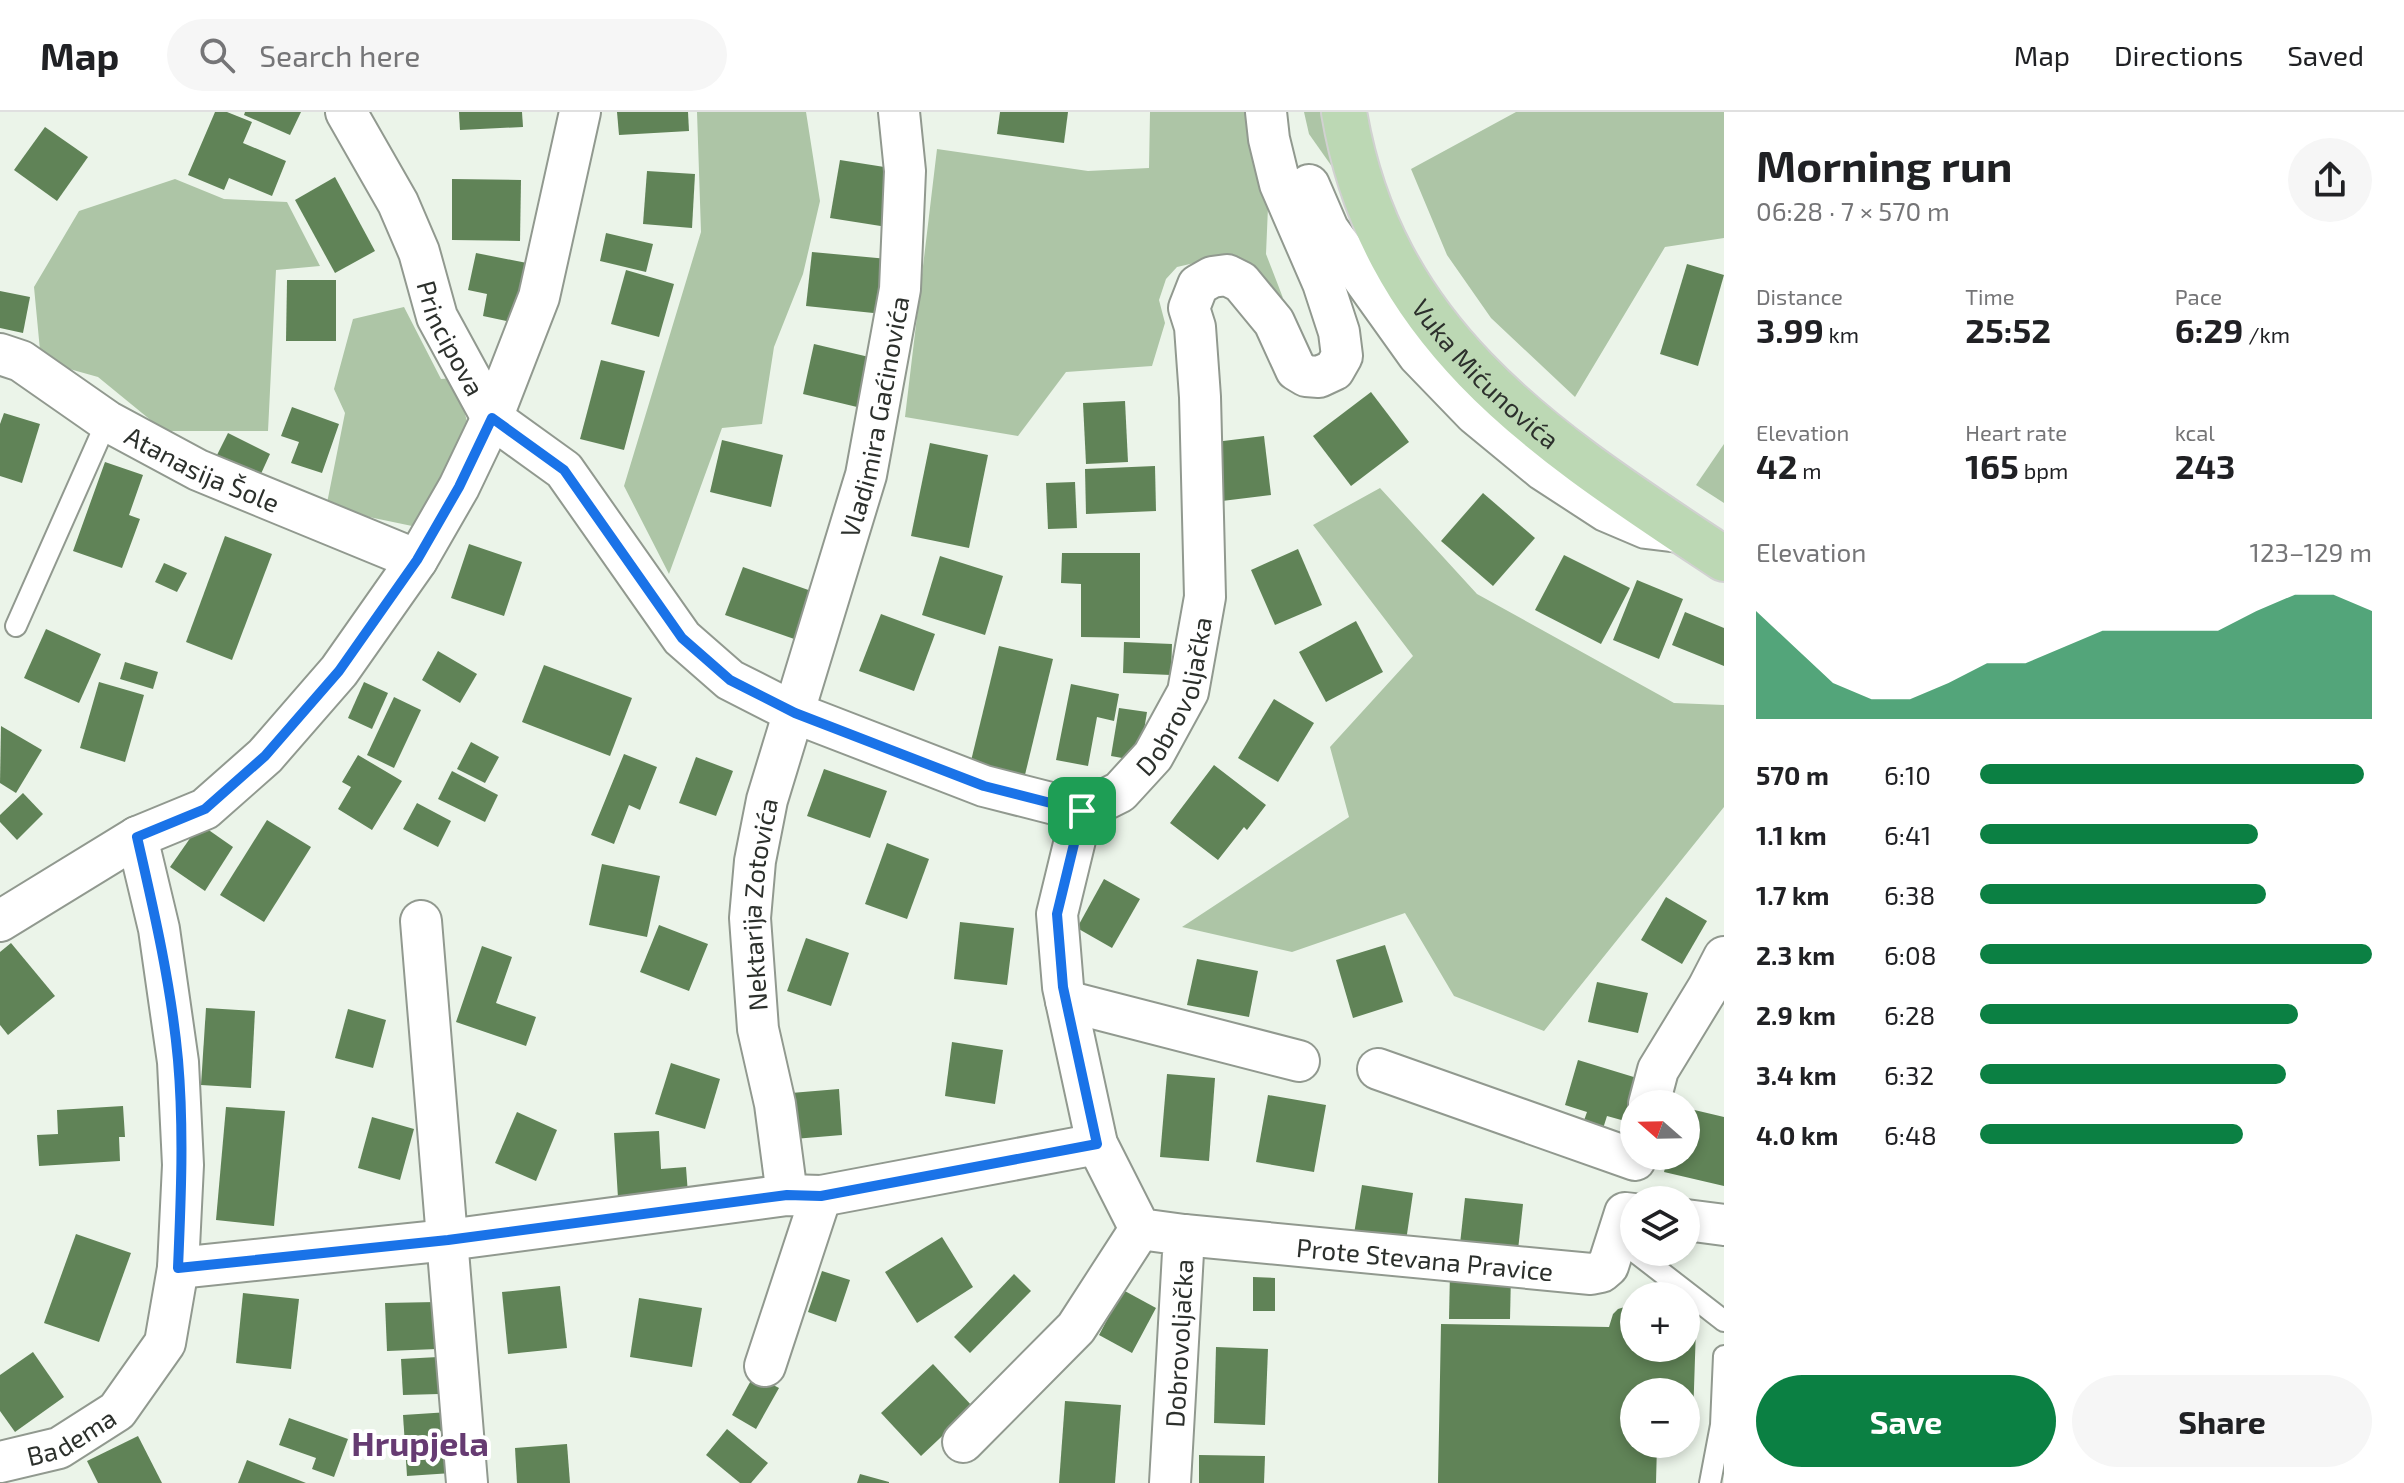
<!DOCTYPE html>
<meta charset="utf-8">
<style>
body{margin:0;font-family:"Exo 2",sans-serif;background:#f6f6f6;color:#202124;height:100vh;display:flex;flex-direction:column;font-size:30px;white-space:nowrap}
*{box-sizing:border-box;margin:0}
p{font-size:26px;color:#757577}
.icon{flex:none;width:44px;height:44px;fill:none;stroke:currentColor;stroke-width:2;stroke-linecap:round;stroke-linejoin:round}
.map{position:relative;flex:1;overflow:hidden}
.sheet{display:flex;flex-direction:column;background:#fff;width:680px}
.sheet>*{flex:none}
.needle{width:52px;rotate:290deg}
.tools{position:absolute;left:1620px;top:978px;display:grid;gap:16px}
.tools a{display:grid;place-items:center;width:80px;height:80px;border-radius:50%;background:#fff;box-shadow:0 4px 12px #0003;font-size:40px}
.pin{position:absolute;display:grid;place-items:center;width:68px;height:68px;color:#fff;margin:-34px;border-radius:16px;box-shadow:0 4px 12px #0006}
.round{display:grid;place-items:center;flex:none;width:84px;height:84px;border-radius:42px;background:#f6f6f6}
.head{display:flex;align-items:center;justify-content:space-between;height:136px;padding:0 32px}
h1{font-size:44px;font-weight:700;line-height:60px}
.stats{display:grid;grid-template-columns:repeat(3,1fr);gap:12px;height:136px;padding:8px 32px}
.stats div{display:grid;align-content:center}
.stats b{font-size:34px;font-weight:700}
.stats small{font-size:22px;font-weight:400}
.stats p{font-size:22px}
.chart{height:224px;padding:16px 32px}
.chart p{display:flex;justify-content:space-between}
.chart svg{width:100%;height:144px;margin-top:8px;fill:#0b8043;opacity:.7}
.cta{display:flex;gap:16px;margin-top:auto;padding:16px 32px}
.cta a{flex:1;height:92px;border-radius:48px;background:#0b8043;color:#fff;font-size:32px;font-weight:700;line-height:92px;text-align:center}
.cta a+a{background:#f6f6f6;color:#202124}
ul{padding:0 32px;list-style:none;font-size:26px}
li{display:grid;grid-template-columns:128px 96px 1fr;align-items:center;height:60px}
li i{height:20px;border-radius:10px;background:#0b8043}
header{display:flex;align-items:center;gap:48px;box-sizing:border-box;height:112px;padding:0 40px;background:#fff;border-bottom:2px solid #e0e0e0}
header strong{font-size:38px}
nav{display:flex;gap:44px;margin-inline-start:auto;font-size:28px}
.search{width:560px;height:72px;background:#f6f6f6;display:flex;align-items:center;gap:20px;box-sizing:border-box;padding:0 28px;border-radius:44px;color:#757577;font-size:30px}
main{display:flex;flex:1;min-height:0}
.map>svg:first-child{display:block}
.green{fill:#adc5a6}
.building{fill:#608357}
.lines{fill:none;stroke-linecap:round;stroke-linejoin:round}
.lane-casing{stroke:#91998f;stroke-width:24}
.street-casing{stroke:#91998f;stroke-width:44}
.primary-casing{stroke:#d1d1d1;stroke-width:48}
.lane{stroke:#fff;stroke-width:20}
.street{stroke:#fff;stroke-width:40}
.primary{stroke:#bcd8b4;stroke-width:44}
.route-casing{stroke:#fff;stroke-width:16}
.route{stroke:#1a73e8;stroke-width:10}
.labels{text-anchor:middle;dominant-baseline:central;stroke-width:8;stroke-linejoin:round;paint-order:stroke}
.street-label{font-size:26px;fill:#2c302c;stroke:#fff}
.district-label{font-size:34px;font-weight:bold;fill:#663b72;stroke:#fff}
</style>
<header>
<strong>Map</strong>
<div class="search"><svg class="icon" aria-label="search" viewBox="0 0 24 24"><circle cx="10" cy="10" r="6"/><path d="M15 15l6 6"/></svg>Search here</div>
<nav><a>Map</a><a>Directions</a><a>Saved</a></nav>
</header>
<main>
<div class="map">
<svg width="1724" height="1371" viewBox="0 0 1724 1371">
<rect width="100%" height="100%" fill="#ebf4e9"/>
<!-- green -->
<g class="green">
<path d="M697 0H806L820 89 803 162 774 235 762 312 722 316 669 462 624 374 701 120Z"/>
<path d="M1150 0H1256L1270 48 1266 142 1283 186 1203 149 1177 155 1166 167 1159 188 1165 211 1152 254 1066 260 1018 324 905 305 937 37 1088 59 1149 56Z"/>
<path d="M1304 0H1335L1340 66 1309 22Z"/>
<path d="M1516 0H1724V126L1665 135 1575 285 1491 206 1447 143 1411 57Z"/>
<path d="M175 67 224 87 287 90 320 154 276 158 268 319H164L98 265 41 249 34 175 79 99Z"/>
<path d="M404 195 441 267 455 266 475 338 436 419 326 396 345 301 334 277 353 207Z"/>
<path d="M1724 332V391L1696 373Z"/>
<path d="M1380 376 1477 482 1674 591 1724 593V695L1544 919 1454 884 1405 801 1292 840 1182 815 1349 705 1330 635 1413 544 1313 413Z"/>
</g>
<!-- building -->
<g class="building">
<path d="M215 0H227L252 10 243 31 286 49 272 84 229 66 224 78 188 63Z"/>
<path d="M245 0H301L290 23 244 3Z"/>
<path d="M459 0H522L523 15 460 18Z"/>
<path d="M617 0H688L689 19 619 23Z"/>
<path d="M1000 0H1068L1064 31 997 22Z"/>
<path d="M45 15 88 45 57 89 14 58Z"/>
<path d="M840 48 897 57 887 115 830 106Z"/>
<path d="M647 59 695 62 692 116 643 112Z"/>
<path d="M335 65 375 139 335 161 295 88Z"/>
<path d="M452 67 521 68 520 129 452 128Z"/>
<path d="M606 121 653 132 646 160 600 149Z"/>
<path d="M812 140 888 147 883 202 806 194Z"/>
<path d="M476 141 532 152 521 212 483 204 487 182 468 178Z"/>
<path d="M1687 152 1724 163 1698 254 1660 242Z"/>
<path d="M626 158 674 172 659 225 611 212Z"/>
<path d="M287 168H336V229H286Z"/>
<path d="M0 179 30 185 23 221 0 216Z"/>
<path d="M814 232 869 245 857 295 803 282Z"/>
<path d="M601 248 645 259 624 338 580 327Z"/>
<path d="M1371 280 1409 330 1351 374 1313 324Z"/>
<path d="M1125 289 1128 350 1086 352 1083 291Z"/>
<path d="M292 295 339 312 322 361 291 351 299 330 281 324Z"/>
<path d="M4 301 40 312 22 371 0 364V312Z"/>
<path d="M228 321 270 342 260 364 217 343Z"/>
<path d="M1264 324 1271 383 1222 389 1215 330Z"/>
<path d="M722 328 783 343 771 395 710 380Z"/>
<path d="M930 331 988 343 969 436 911 424Z"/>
<path d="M105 350 143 363 129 403 140 407 122 456 73 439Z"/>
<path d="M1155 354 1156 399 1086 402 1085 357Z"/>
<path d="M1075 370 1077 416 1048 417 1046 371Z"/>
<path d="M1483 381 1535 426 1493 474 1441 429Z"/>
<path d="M225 424 272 442 232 548 186 530Z"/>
<path d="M469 432 522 450 504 504 451 486Z"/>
<path d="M1298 437 1322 493 1275 513 1251 458Z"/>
<path d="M1062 441H1140V526L1081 525V472L1061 471Z"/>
<path d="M1564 443 1630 476 1601 532 1535 498Z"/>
<path d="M940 444 1003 464 985 523 922 503Z"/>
<path d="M164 451 187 461 177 480 155 470Z"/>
<path d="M743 455 817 481 800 529 725 503Z"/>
<path d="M1637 468 1683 487 1659 547 1613 528Z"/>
<path d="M1685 500 1724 516V554L1672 533Z"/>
<path d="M881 502 935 522 914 579 859 559Z"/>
<path d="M1356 509 1383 560 1326 590 1299 540Z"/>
<path d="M46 517 101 542 79 591 24 566Z"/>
<path d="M1124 530 1172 532 1171 563 1123 561Z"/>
<path d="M999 534 1053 547 1023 671 969 657Z"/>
<path d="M438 539 477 562 460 591 422 568Z"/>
<path d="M125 550 158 560 153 577 120 567Z"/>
<path d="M544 553 632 586 610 644 522 610Z"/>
<path d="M99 570 144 583 125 650 80 636Z"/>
<path d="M364 570 388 581 372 617 348 606Z"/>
<path d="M1071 572 1119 582 1114 609 1097 605 1088 654 1056 648Z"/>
<path d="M394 585 421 598 394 656 367 643Z"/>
<path d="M1274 587 1314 611 1278 670 1238 646Z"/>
<path d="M1119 596 1147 600 1139 649 1111 644Z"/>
<path d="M1 614 42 638 16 681 0 671Z"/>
<path d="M471 630 499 645 485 671 457 657Z"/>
<path d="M624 642 657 655 640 698 629 693 614 732 591 723Z"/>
<path d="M358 643 402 669 372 718 338 697 351 675 342 670Z"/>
<path d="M696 645 733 659 716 704 679 691Z"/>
<path d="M1214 653 1266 693 1247 718 1244 715 1218 748 1170 711Z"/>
<path d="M824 657 887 679 870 726 807 704Z"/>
<path d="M452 659 498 683 485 710 438 687Z"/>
<path d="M23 681 43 702 17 728 0 710V703Z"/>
<path d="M417 691 451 709 438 735 403 717Z"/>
<path d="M267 708 311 735 264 810 220 783Z"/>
<path d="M200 712 233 735 205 779 170 755Z"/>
<path d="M887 731 929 747 907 807 865 792Z"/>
<path d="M602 752 660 764 647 825 589 813Z"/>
<path d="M1104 767 1140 787 1112 836 1077 816Z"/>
<path d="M1666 785 1707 809 1682 852 1641 828Z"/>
<path d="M960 810 1014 816 1007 873 954 867Z"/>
<path d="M659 813 708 832 689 879 640 860Z"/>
<path d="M806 826 849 841 831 894 787 879Z"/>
<path d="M11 831 55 884 8 923 0 913V840Z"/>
<path d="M1385 833 1403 890 1353 906 1336 848Z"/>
<path d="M482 834 512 845 496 891 536 905 526 934 456 910Z"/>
<path d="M1197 847 1258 859 1249 905 1187 893Z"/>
<path d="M1597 870 1648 881 1638 921 1588 910Z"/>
<path d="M206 896 255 899 251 976 201 973Z"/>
<path d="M348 897 386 908 373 956 335 946Z"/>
<path d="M952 930 1003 938 995 992 945 984Z"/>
<path d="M1578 948 1637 966 1625 1009 1607 1004 1600 1026 1580 1020 1587 1000 1565 993Z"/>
<path d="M671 951 720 967 705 1017 655 1002Z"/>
<path d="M1167 962 1215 966 1209 1049 1160 1045Z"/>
<path d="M839 977 842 1023 794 1027 791 981Z"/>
<path d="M1268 983 1326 993 1314 1060 1256 1050Z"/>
<path d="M123 994 125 1025H119L120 1049 39 1054 37 1023 58 1022 57 998Z"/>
<path d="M226 995 285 999 274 1114 216 1108Z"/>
<path d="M1686 996 1724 1005V1074L1664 1060 1668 1044H1686Z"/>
<path d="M517 1000 557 1018 536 1069 495 1051Z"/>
<path d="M372 1005 414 1017 400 1068 358 1056Z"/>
<path d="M659 1019 661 1057 686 1055 688 1082 618 1086 614 1021Z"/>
<path d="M1362 1073 1413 1081 1406 1129 1354 1122Z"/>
<path d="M1465 1086 1523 1092 1518 1138 1460 1132Z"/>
<path d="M76 1122 131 1141 99 1230 44 1211Z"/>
<path d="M942 1125 973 1175 917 1211 885 1160Z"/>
<path d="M822 1159 850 1168 836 1210 808 1200Z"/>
<path d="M1450 1160 1511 1161 1510 1207H1449Z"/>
<path d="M1014 1162 1031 1179 970 1241 954 1225Z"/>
<path d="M1253 1165 1275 1166V1199H1253Z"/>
<path d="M560 1174 567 1236 508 1242 502 1180Z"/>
<path d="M1123 1178 1156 1196 1132 1241 1099 1223Z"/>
<path d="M243 1181 299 1187 291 1257 236 1251Z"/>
<path d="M639 1186 702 1196 692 1255 630 1245Z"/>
<path d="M436 1190 437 1237 387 1239 385 1191Z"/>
<path d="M1631 1193 1634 1194V1236H1686V1215H1696L1693 1307 1686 1306V1280H1634V1332H1657L1656 1371H1438L1441 1212 1609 1215 1613 1202 1618 1197Z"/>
<path d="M1216 1235 1268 1237 1265 1313 1214 1311Z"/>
<path d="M33 1240 64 1285 15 1320 0 1299V1263Z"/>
<path d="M438 1245 439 1282 403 1283 401 1247Z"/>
<path d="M933 1252 973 1295 921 1344 881 1301Z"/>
<path d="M754 1263 779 1276 756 1317 732 1303Z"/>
<path d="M1065 1289 1121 1293 1115 1371H1059Z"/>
<path d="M449 1300 452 1361 407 1364 403 1303Z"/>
<path d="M289 1306 348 1327 334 1365 312 1357 316 1346 279 1333Z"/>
<path d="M727 1317 768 1351 751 1371H740L706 1343Z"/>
<path d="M138 1324 162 1371H98L87 1349Z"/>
<path d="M567 1332 570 1371H517L515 1336Z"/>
<path d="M1199 1343 1265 1344 1264 1371H1199Z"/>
<path d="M247 1348 306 1371H238Z"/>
<path d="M860 1362 889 1370V1371H857Z"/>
</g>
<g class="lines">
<!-- lane casing -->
<g class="lane-casing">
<g id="lane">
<path d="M16 514 107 309"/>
<path d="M1635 1140 1724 1209"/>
<path d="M1710 1371 1721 1313 1724 1244"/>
</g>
</g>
<!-- street casing -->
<g class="street-casing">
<g id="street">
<path id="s1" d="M346 0 398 91 419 140 437 205 492 306 564 358 682 526 730 568 795 601 984 674 1082 699"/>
<path d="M1309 73 1328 117 1418 243 1475 302 1543 358 1606 399 1646 416 1679 420"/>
<path id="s2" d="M0 242 21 249 107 309 198 358 417 448"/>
<path d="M0 809 137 725 205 697 265 644 339 559 417 448 459 375 492 306 539 185 580 0"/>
<path d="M421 809 467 1371"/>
<path d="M1066 889 1299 949"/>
<path d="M1378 957 1635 1048"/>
<path d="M1649 992 1658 958 1708 876 1724 845"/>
<path id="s3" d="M787 1083 775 992 758 917 750 806 755 749 767 688 866 363 900 177 905 59 899 0"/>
<path d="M1686 1108 1724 1113"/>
<path id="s4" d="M1184 1123 1591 1162 1601 1160 1608 1154 1625 1101 1634 1102"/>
<path d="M178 1156 448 1128 787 1083 821 1084 1097 1032"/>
<path d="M765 1254 821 1084"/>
<path d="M963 1330 1076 1216 1140 1117"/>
<path id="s5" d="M0 1350 59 1336 117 1299 165 1231 178 1156 183 1053 178 950 159 817 137 725"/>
<path id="s6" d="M1170 1371 1184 1123 1140 1117 1097 1032 1063 875 1057 802 1082 699 1120 680 1153 644 1188 580 1205 485 1200 285 1195 215 1189 196 1198 173 1212 165 1227 163 1241 170 1274 210 1296 258 1306 264 1319 265 1334 258 1342 244 1339 220 1323 171 1280 72 1269 27 1266 0"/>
</g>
</g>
<!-- primary casing -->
<g class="primary-casing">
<g id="primary">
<path id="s7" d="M1344 0C1382 227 1548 330 1724 447"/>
</g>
</g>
<!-- lane -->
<use href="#lane" class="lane"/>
<!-- street -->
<use href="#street" class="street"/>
<!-- primary -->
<use href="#primary" class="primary"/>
</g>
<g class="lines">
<!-- route casing -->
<g class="route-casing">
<path id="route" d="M492 306 564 358 682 526 730 568 795 601 984 674 1082 699 1057 802 1063 875 1097 1032 821 1084 787 1083 448 1128 178 1156C181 1086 184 1017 178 948 171 872 154 799 137 725L205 697 265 644 339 559 417 448 459 375Z"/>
</g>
<!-- route -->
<use href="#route" class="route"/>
</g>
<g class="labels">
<!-- street labels -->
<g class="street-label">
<text stroke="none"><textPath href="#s1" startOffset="250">Principova</textPath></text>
<text stroke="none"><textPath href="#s7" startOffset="304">Vuka Mićunovića</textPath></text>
<text stroke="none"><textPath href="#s3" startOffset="798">Vladimira Gaćinovića</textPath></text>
<text stroke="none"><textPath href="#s2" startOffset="234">Atanasija Šole</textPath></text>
<text stroke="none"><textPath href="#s6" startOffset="884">Dobrovoljačka</textPath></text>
<text stroke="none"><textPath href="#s3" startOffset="294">Nektarija Zotovića</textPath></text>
<text stroke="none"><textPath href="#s4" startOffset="242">Prote Stevana Pravice</textPath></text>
<text stroke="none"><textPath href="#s6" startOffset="140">Dobrovoljačka</textPath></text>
<text stroke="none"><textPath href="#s5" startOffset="76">Badema</textPath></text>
</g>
<!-- district labels -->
<g class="district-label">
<text x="420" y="1330">Hrupjela</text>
</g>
</g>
</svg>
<div class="tools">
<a><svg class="needle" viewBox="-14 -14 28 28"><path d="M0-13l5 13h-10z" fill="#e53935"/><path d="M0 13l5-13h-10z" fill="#757577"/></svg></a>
<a><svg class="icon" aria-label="layers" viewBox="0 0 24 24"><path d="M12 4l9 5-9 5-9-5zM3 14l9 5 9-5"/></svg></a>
<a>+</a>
<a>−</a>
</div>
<div class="pin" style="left:1082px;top:699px;background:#1e9e55"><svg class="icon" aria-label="arrive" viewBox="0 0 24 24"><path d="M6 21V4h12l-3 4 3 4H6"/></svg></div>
</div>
<section class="sheet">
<div class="head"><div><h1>Morning run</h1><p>06:28 · 7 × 570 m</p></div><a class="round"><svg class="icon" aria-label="share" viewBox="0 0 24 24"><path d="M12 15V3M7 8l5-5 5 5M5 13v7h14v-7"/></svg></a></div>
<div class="stats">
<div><p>Distance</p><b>3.99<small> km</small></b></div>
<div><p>Time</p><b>25:52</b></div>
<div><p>Pace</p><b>6:29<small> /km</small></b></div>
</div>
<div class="stats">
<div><p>Elevation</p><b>42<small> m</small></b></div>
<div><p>Heart rate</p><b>165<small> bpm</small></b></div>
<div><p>kcal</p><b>243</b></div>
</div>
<div class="chart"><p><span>Elevation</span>123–129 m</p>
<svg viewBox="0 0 160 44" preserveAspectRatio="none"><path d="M0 44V11L10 22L20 33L30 38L40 38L50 33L60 27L70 27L80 22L90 17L100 17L110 17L120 17L130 11L140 6L150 6L160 11V44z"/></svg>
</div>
<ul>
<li><b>570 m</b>6:10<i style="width:98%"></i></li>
<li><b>1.1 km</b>6:41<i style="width:71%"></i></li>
<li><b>1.7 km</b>6:38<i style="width:73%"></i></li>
<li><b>2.3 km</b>6:08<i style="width:100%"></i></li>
<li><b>2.9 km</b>6:28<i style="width:81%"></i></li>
<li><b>3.4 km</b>6:32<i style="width:78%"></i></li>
<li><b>4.0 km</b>6:48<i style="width:67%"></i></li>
</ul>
<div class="cta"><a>Save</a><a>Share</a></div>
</section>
</main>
